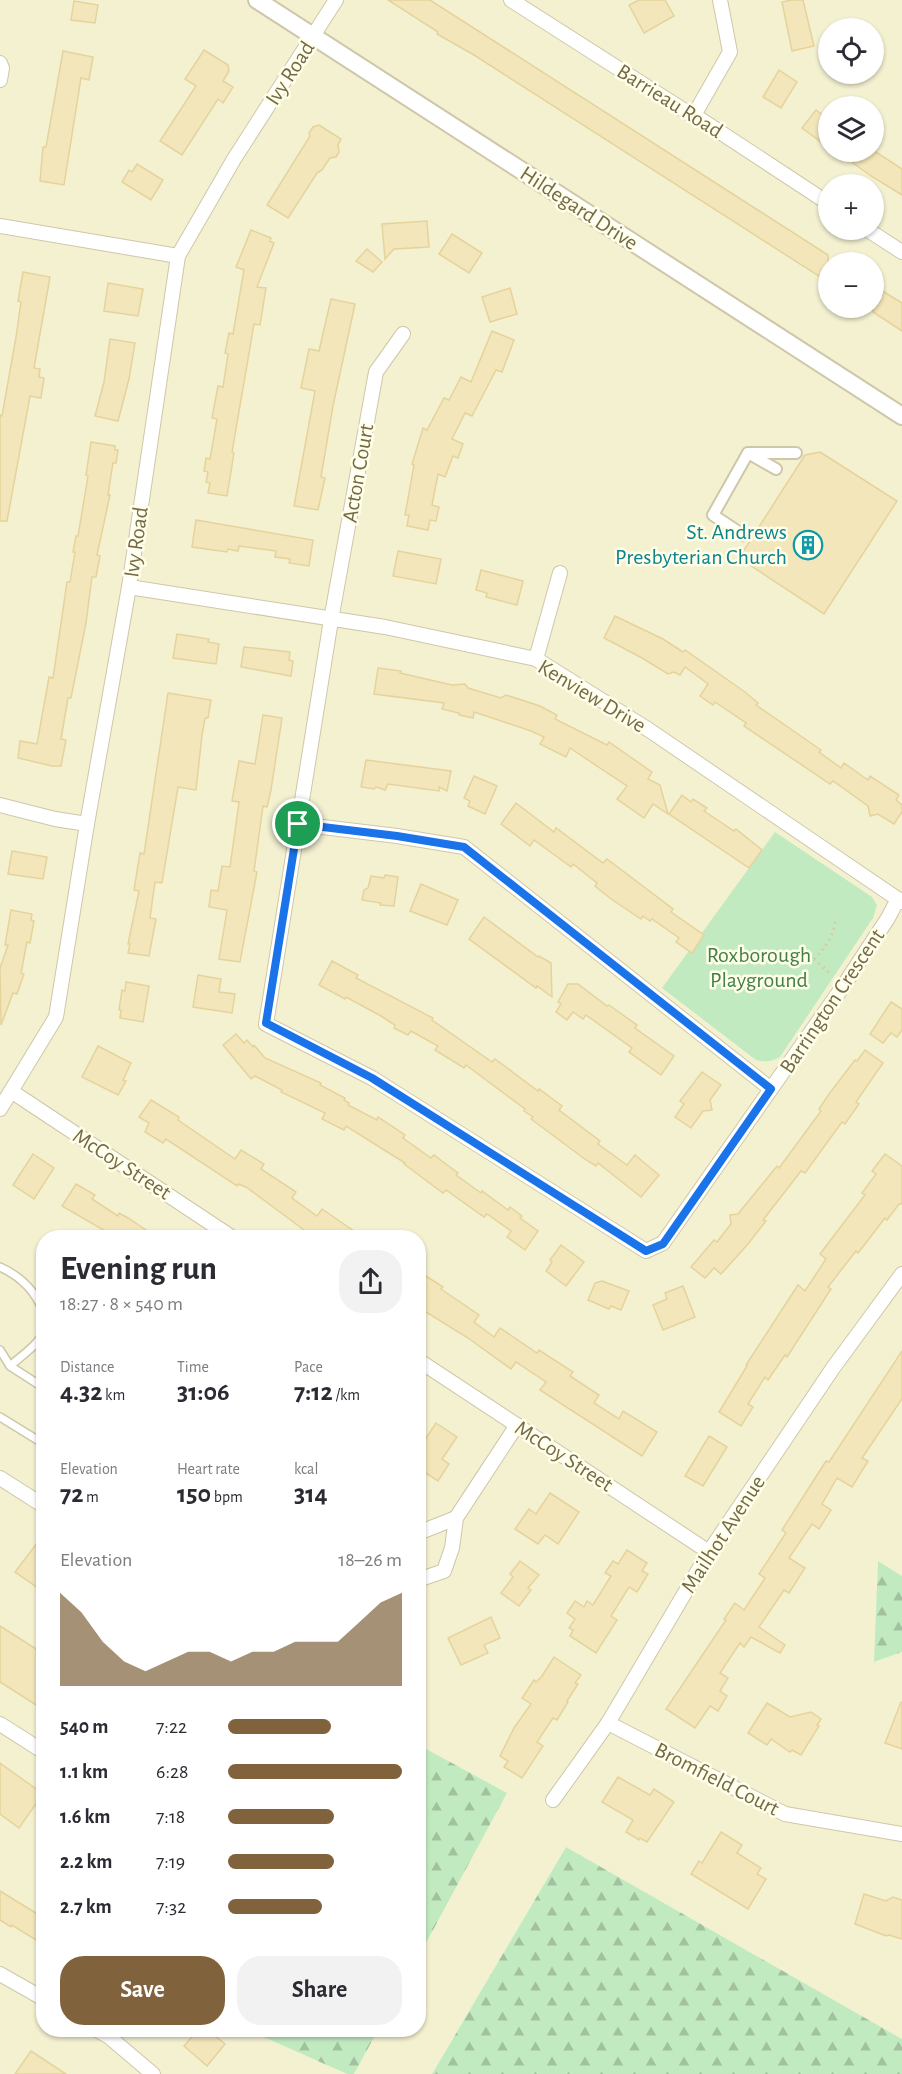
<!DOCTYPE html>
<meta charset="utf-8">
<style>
body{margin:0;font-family:"Alegreya Sans",sans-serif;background:#f2f2f3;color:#2b2b33;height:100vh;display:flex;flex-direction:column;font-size:22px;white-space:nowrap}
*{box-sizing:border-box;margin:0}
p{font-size:20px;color:#7c7c81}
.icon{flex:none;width:33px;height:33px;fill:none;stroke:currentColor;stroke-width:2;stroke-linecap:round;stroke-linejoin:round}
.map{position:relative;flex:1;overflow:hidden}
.side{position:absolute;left:36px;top:1230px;width:390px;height:807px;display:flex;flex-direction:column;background:#fff;border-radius:24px;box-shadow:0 2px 4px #0004}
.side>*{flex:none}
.buttons{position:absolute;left:818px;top:18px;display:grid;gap:12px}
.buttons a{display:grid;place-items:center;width:66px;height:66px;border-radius:50%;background:#fff;box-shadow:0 2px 4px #0004;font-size:30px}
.pin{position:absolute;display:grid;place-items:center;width:51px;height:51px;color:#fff;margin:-26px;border:3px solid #fff;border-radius:50%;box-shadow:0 2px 6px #0007}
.round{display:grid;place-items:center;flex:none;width:63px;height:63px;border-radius:24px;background:#f2f2f3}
.headline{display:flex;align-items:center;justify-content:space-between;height:102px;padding:0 24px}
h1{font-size:33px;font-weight:600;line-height:45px}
.metrics{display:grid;grid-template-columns:repeat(3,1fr);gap:9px;height:102px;padding:6px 24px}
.metrics div{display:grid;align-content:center}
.metrics b{font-size:26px;font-weight:600}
.metrics small{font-size:16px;font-weight:400}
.metrics p{font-size:16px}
.chart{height:168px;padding:12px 24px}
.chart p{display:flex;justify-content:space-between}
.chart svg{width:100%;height:108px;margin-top:6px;fill:#80633c;opacity:.7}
.button{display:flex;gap:12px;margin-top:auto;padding:12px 24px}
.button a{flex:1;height:69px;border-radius:24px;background:#80633c;color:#fff;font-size:24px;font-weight:600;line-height:69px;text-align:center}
.button a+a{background:#f2f2f3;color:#2b2b33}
ul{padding:0 24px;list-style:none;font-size:20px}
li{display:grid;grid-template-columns:96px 72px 1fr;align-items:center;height:45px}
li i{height:15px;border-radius:8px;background:#80633c}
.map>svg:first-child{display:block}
.residential{fill:#f4f1d1;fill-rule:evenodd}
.green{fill:#c2eac1}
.forest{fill:url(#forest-firs)}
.building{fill:#f2e6ba;stroke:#e5d39b;stroke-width:1.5}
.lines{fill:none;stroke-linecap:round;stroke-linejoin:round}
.service-casing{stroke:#cec7a9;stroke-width:10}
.pedestrian-casing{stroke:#cec7a9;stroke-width:14}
.minor-casing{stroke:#cec7a9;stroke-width:16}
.tertiary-casing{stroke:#cec7a9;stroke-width:20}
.path{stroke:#d7c99d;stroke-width:3;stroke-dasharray:1.5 4.5;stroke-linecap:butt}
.service{stroke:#fff;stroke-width:7}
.pedestrian{stroke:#fff;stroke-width:10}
.minor{stroke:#fff;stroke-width:14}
.tertiary{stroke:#fff;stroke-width:16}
.route-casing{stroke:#fff;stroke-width:12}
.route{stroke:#1a73e8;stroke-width:8}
.labels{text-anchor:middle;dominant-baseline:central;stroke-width:5;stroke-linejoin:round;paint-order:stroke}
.street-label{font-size:22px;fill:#746949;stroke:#ffffe9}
.culture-label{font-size:22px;fill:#0d838f;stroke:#ffffe9;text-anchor:end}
.park-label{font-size:22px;fill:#438048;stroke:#ffffe9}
</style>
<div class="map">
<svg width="902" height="2074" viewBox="0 0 902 2074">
<defs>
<pattern id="forest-firs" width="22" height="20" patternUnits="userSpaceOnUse" patternTransform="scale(1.5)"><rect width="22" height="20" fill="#c2eac1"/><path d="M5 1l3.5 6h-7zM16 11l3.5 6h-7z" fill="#a2c29f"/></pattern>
</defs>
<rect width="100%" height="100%" fill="#fcfce3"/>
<!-- residential -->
<path class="residential" d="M0 0H902V1576L878 1561 875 1662 902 1652V2039L566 1847 432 2074H354L378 2030H418L419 1956 507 1793 419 1745 418 1238H44V2030H248L347 2074H0ZM828 28H873V74H828ZM828 106H873V152H828ZM828 184H873V230H828ZM828 262H873V308H828Z"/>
<!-- green -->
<path class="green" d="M775 832 872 897 877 905 873 918 780 1057C771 1062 766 1062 756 1060L662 988Z"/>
<!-- forest -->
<g class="forest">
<path d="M878 1561 902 1576V1652L874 1662Z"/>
<path d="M419 1745 507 1793 419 1956Z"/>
<path d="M566 1847 902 2039V2074H432Z"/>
<path d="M248 2030H378L354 2074H347Z"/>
</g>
<!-- building -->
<g class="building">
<path d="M388 0H430L828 255V282L474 55 437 34 438 32Z"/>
<path d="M639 0H665L674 16 644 33 629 5Z"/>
<path d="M792 0H803L814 46 792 51 782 2Z"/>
<path d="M74 1 98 5 95 23 71 20Z"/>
<path d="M204 50 228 65 229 71 223 81 233 87 223 103 218 99 182 155 160 141 196 86 185 79Z"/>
<path d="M63 51 93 57 89 80 81 78 64 185 40 181 43 147H46Z"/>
<path d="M779 70 797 82 781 108 763 97Z"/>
<path d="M816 110 828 119V147L802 128Z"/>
<path d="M319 125 341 139 338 145 339 152 336 157 330 158 322 170 317 173 288 218 267 205 310 136 309 133 313 127Z"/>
<path d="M838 152H876L902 169V195L871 176Z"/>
<path d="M137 164 163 180 151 200 122 182 129 170 132 172Z"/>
<path d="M427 221 429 247 394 249 385 259 382 224Z"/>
<path d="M251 230 271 238 270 241 274 243 257 287 266 288 260 325 254 324 232 452 234 453 227 496 208 493 210 483 206 482 208 472 204 471 206 458 210 459 217 419 212 418 218 386 223 387 228 354 225 353 229 333 233 334 244 270 236 267Z"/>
<path d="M452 234 482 253 469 273 439 254Z"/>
<path d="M367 249 382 262 373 272 356 261Z"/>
<path d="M23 272 50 277 34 368 40 369 39 377 44 378 41 398 30 396 7 521H0V415L2 416 16 337 21 302 18 301Z"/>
<path d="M108 283 143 289 138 316 104 311Z"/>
<path d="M873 285 902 303V331L873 312Z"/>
<path d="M510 288 517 314 490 322 482 297Z"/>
<path d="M331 299 355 304 333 406 321 477 325 478 318 510 294 506 315 391 301 388 309 349 319 351Z"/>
<path d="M492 331 514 340 502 372 496 370 472 416 465 413 452 439 463 444 458 458 453 456 445 477 438 474 432 505 439 507 436 521 430 520 428 530 407 526 409 515H405L414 465 412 464 423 428 427 430 444 398 449 400 461 377 471 382Z"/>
<path d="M110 339 135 343 129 379 118 421 95 416 104 382Z"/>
<path d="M91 442 115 446V450H118L116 463H113L108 495H110L97 555 100 556 96 577H92L86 623 71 698H68L61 739 66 740 61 766H52L18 758 20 741 37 744 49 677 53 678 67 582H70L75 552H73L76 536H78L88 476 86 475Z"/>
<path d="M820 452 897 501 824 614 739 558 805 455Z"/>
<path d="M196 520 313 540 309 566 289 563 290 559 275 557 276 551 239 546 238 551 228 549 227 552 192 547Z"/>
<path d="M398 551 441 559 436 584 393 576Z"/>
<path d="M481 570 523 581 517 605 486 597 487 593 476 590Z"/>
<path d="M615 616 663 639 683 652 685 650 745 692 758 703 756 705 821 750 819 752 841 768 844 763 868 780 870 776 899 795 896 800 902 805V812L894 824 878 814 870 816 868 806 833 781 830 784 744 726 746 723 715 702 713 705 700 696 708 684 685 667 680 675 674 672 668 674 642 658 604 638Z"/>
<path d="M177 634 209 639 208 642 219 644 216 664 173 658Z"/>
<path d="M244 647 290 652 289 660 293 661 291 676 241 667Z"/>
<path d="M378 668 401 671 400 673 452 685 465 684 468 688 501 698 506 695 540 706 557 715 555 719 607 745 609 742 652 772 648 779 660 785 668 814 653 804 644 818 617 799 627 786 570 748 566 757 540 744 544 737 531 731 474 712 473 718 459 715V713L442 709 444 703 374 694Z"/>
<path d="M168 693 211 700 208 718H205L202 735 196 790 178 787 162 883 155 882 150 918 156 919 149 956 128 953 130 944H128L139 891 134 890 140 853 144 854Z"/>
<path d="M263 715 282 718 271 790 267 807 263 806 254 871 257 872 240 962 219 959 227 910 209 907 211 890 218 891 222 866 230 867 239 802 232 801 239 761 255 764Z"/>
<path d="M366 760 451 771 447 791 439 787V791L388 784 385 790 376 787 374 789 361 787Z"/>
<path d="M474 776 497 786 485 814 468 806 470 801 464 798Z"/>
<path d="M682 795 691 802 693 799 707 808 704 811 734 831 736 829 762 850 749 868 669 814Z"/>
<path d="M516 803 554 832 556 828 603 863 607 859 673 909 671 912 704 935 692 953 676 942 679 938 652 919 650 921 643 916 641 919 611 899 595 886 597 883 573 864 571 867 534 840 530 846 501 824Z"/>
<path d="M12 851 47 857 43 879 8 874Z"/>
<path d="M385 875 398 877 394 906 380 905 381 903 362 900 364 890 368 888 371 876 384 878Z"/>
<path d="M421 884 458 900 447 925 410 911Z"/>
<path d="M11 910 32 914 31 920 34 921 30 943 27 942 21 973 24 974 17 994 13 993 1 1025 0 968 8 945H5Z"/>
<path d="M484 917 538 957 539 956 551 963 552 997 537 986 536 988 469 939Z"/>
<path d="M332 961 358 975 356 978 433 1018 432 1020 492 1062 495 1059 538 1091 539 1089 562 1106 559 1110 600 1141 598 1144 627 1165 635 1155 659 1175 641 1197 598 1163 596 1166 586 1160 531 1119 533 1117 524 1111 525 1109 466 1065 464 1068 435 1050 438 1046 411 1031 408 1035 394 1028 395 1025 381 1016 346 997 345 999 319 985Z"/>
<path d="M198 975 221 979 219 992 235 994 232 1013 193 1007Z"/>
<path d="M126 982 149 986 143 1022 120 1018 121 1010H119L122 990 125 991Z"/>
<path d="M568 984H578L607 1006 609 1005 637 1025 635 1028 674 1056 661 1075 629 1052 632 1048 586 1015 583 1019 573 1012 567 1020 556 1012 561 1004 558 1002Z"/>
<path d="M891 1002 902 1009V1030L897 1037 891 1033 883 1043 870 1034Z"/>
<path d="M236 1034 244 1043 247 1040 253 1047 254 1045 265 1058 321 1083 320 1085 345 1098 344 1100 349 1103 348 1105 377 1120 378 1117 405 1135 403 1138 431 1158 434 1155 458 1173 456 1175 481 1193 482 1191 508 1210 510 1207 522 1216 520 1218 538 1231 525 1250 507 1237 511 1231 487 1214 484 1217 446 1190 443 1193 404 1164 405 1163 346 1126 344 1130 322 1119 325 1113 281 1092 282 1090 255 1076 251 1079 223 1045Z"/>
<path d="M98 1046 131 1063 123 1080 126 1081 118 1095 82 1077Z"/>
<path d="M865 1050 883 1063 856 1102 859 1104 845 1124 842 1122 805 1173 801 1171 763 1220 766 1221 748 1244 721 1274 714 1268 705 1278 691 1267 714 1240 717 1242 731 1224 730 1215 738 1214 777 1166 779 1168 821 1111 819 1109 829 1094 855 1060 857 1061Z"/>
<path d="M702 1072 721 1085 710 1100 712 1110 703 1111 691 1128 675 1117 684 1104 680 1101Z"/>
<path d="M151 1100 179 1117 178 1120 235 1159 241 1150 264 1164 261 1169 296 1192 292 1198 317 1216 322 1209 364 1238H315L246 1187 238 1184 237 1186 166 1139 163 1143 145 1132 149 1123 139 1117Z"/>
<path d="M33 1154 54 1168 34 1199 13 1185Z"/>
<path d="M885 1154 902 1166V1204H899L887 1220 885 1218 858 1253 856 1251 828 1287 831 1289 787 1357 785 1355 768 1380 765 1377 748 1404 753 1407 741 1426 719 1412 747 1366 746 1365 798 1285 805 1291 826 1259 820 1254 865 1195 862 1193 876 1174 872 1171Z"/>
<path d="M76 1184 95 1195 92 1199 118 1216 119 1213 128 1218 158 1238H104L107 1232 62 1206Z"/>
<path d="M561 1245 584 1262 566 1286 546 1271 552 1262 550 1260Z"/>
<path d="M418 1271 443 1287 441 1289 479 1315 474 1322 494 1337 500 1328 537 1353 539 1350 573 1372 570 1376 599 1395 594 1403 619 1419 623 1411 657 1432 642 1456 540 1390 546 1382 516 1362 511 1369 468 1338 418 1307Z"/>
<path d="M602 1281 629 1291 621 1310 611 1306 609 1309 588 1300 595 1283Z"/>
<path d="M683 1286 695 1317 663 1330 653 1305 667 1299 665 1293Z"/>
<path d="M902 1351V1399L862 1458 868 1461 852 1487 837 1478 822 1504 831 1510 819 1529 812 1524 789 1558 805 1568 789 1593 784 1590 759 1627 785 1645 780 1653 751 1637 744 1647 740 1643 720 1673 728 1678 720 1691 727 1696 718 1711 710 1706 695 1728 666 1709 726 1620 724 1619 735 1603 744 1610 765 1578 759 1574 786 1533 782 1530 826 1461 829 1462Z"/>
<path d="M436 1423 457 1437 442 1459 449 1464 438 1481 418 1468V1450Z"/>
<path d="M709 1436 727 1447 703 1486 685 1476Z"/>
<path d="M550 1493 579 1512 558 1544 545 1535 538 1544 515 1529 529 1509 536 1514Z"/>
<path d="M44 1534V1592L15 1572Z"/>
<path d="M627 1550 647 1563 642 1571 648 1574 637 1592 629 1587 611 1616 617 1620 596 1653 570 1636 573 1630 569 1628 575 1619 567 1613 575 1601 584 1607 587 1601 593 1605 611 1576 605 1573 613 1561 618 1564Z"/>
<path d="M520 1561 539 1575 528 1588 531 1590 519 1606 501 1593 513 1577 510 1574Z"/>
<path d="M491 1617 500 1638 484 1645 488 1653 461 1665 448 1638Z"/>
<path d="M0 1626 44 1654V1710L0 1682Z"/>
<path d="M554 1657 581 1675 575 1683 578 1684 567 1701 568 1702 557 1720 553 1718 537 1742 543 1746 522 1778 504 1767 508 1761 500 1756 514 1728 531 1704 522 1698 534 1680 536 1682 542 1676Z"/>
<path d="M901 1702 902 1703V1749L885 1743Z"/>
<path d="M767 1703 790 1717 811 1712 821 1719 817 1725 819 1726 801 1755 792 1750 790 1752 771 1739 767 1745 748 1733Z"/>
<path d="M0 1763 43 1794 19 1828 0 1814Z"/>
<path d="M618 1777 650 1795 654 1789 674 1802 647 1842 640 1838 639 1840 626 1832 633 1820 602 1802Z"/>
<path d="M721 1832 742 1845 737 1853 761 1868 757 1874 766 1879 748 1909 691 1874 699 1861 702 1863Z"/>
<path d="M0 1891 44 1918V1945L12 1925 11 1927 0 1920Z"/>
<path d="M864 1894 886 1901 893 1897 902 1900V1939L889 1935 886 1936 855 1924Z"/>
<path d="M198 2030H208L225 2044 207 2066 184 2046Z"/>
<path d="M31 2051 66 2074H15Z"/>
</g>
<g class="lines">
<!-- service casing -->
<g class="service-casing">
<g id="service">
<path d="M0 1267C20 1276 36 1292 44 1313"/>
<path d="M0 1350 10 1366 44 1388"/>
<path d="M10 1366C21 1356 40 1344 44 1330"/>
<path d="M0 1417 44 1444"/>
</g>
</g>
<!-- pedestrian casing -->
<g class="pedestrian-casing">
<g id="pedestrian">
<path d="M748 453H796"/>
<path d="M743 535 713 515 748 453 776 469"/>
</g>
</g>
<!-- minor casing -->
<g class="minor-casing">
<g id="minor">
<path d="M511 0 688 113 694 115 828 203"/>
<path d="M0 63 2 68 0 80"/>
<path d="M694 115 730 52 720 0"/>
<path d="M0 226 178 256"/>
<path d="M868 230 902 252"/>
<path d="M403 334 376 372 331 620 266 1024 372 1078 646 1251 663 1243 844 985 888 918 898 899"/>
<path d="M129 587 385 627 536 659 649 730 902 902"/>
<path d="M536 659 560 573"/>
<path d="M0 805 55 819 87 824"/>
<path d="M298 824 397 836 464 847 771 1089"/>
<path d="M11 1091 233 1238"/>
<path d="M0 1109 56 1017 87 824 129 587 178 256 234 159 336 0"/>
<path d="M418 1360 709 1552"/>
<path d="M0 1478 44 1506"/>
<path d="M418 1533 456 1518"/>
<path d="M418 1580 444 1571 452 1548 456 1518 517 1425"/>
<path d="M608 1723 785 1814 902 1834"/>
<path d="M0 1724 44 1752"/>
<path d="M553 1800 608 1723 709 1552 833 1368 902 1274"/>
<path d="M0 1974 44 1999"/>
<path d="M97 2030 108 2036 153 2074"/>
</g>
</g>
<!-- tertiary casing -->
<g class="tertiary-casing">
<path id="tertiary" d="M257 0 902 416"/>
</g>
<!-- path -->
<g class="path">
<path d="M763 952C775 964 799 964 814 959L832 975"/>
<path d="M814 959C825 948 833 937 835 922"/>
</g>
<!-- service -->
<use href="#service" class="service"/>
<!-- pedestrian -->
<use href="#pedestrian" class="pedestrian"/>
<!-- minor -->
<use href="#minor" class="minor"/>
<!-- tertiary -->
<use href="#tertiary" class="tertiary"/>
</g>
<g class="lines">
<!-- route casing -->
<g class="route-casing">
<path id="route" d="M298 824 397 836 464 847 771 1089 663 1244 646 1251 372 1078 266 1023Z"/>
</g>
<!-- route -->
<use href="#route" class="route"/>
</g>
<!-- icons -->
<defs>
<g id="building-ring" transform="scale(1.5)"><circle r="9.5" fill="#ffffe9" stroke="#0f9aa8" stroke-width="1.5"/><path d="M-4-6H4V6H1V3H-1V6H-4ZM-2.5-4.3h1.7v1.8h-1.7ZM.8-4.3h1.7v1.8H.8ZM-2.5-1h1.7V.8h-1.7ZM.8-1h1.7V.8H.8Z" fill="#0f9aa8"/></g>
</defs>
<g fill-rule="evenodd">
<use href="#building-ring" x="808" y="545"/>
</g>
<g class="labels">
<!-- street labels -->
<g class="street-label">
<text transform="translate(290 73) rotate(-57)">Ivy Road</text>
<text transform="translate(670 101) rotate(32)">Barrieau Road</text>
<text transform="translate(579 208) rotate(33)">Hildegard Drive</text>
<text transform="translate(358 473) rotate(-80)">Acton Court</text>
<text transform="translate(136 542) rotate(-82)">Ivy Road</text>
<text transform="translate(592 696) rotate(31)">Kenview Drive</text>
<text transform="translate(832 1001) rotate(-56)">Barrington Crescent</text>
<text transform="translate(122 1164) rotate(33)">McCoy Street</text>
<text transform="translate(564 1456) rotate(33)">McCoy Street</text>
<text transform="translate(723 1534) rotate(-57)">Mailhot Avenue</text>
<text transform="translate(717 1779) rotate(27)">Bromfield Court</text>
</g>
<!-- culture labels -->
<g class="culture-label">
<text x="787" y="532">St. Andrews<tspan x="787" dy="25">Presbyterian Church</tspan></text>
</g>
<!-- park labels -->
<g class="park-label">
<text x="759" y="955">Roxborough<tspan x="759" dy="25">Playground</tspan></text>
</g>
</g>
</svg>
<div class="buttons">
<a><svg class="icon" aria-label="locate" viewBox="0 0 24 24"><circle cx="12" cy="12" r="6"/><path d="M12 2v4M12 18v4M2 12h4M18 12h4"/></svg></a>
<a><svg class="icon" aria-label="layers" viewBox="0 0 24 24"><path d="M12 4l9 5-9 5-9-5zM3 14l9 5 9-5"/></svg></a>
<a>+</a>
<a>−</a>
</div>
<div class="pin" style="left:298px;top:824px;background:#1e9e55"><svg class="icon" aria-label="arrive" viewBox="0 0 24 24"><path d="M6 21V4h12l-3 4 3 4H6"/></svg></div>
<section class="side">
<div class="headline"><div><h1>Evening run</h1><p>18:27 · 8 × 540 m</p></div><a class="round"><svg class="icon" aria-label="share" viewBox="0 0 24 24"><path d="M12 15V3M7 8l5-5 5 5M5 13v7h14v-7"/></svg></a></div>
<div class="metrics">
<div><p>Distance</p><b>4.32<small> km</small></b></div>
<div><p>Time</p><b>31:06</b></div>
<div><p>Pace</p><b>7:12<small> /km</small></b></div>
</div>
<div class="metrics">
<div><p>Elevation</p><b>72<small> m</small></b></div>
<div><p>Heart rate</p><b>150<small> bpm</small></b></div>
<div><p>kcal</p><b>314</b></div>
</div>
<div class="chart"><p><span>Elevation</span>18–26 m</p>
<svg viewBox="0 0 160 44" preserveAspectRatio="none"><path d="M0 44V6L10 14L20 26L30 34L40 38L50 34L60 30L70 30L80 34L90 30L100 30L110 26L120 26L130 26L140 18L150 10L160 6V44z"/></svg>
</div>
<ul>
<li><b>540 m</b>7:22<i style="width:59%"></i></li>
<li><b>1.1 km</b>6:28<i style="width:100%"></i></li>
<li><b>1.6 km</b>7:18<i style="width:61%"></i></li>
<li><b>2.2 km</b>7:19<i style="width:61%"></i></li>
<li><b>2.7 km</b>7:32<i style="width:54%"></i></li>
</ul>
<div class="button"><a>Save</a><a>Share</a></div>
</section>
</div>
